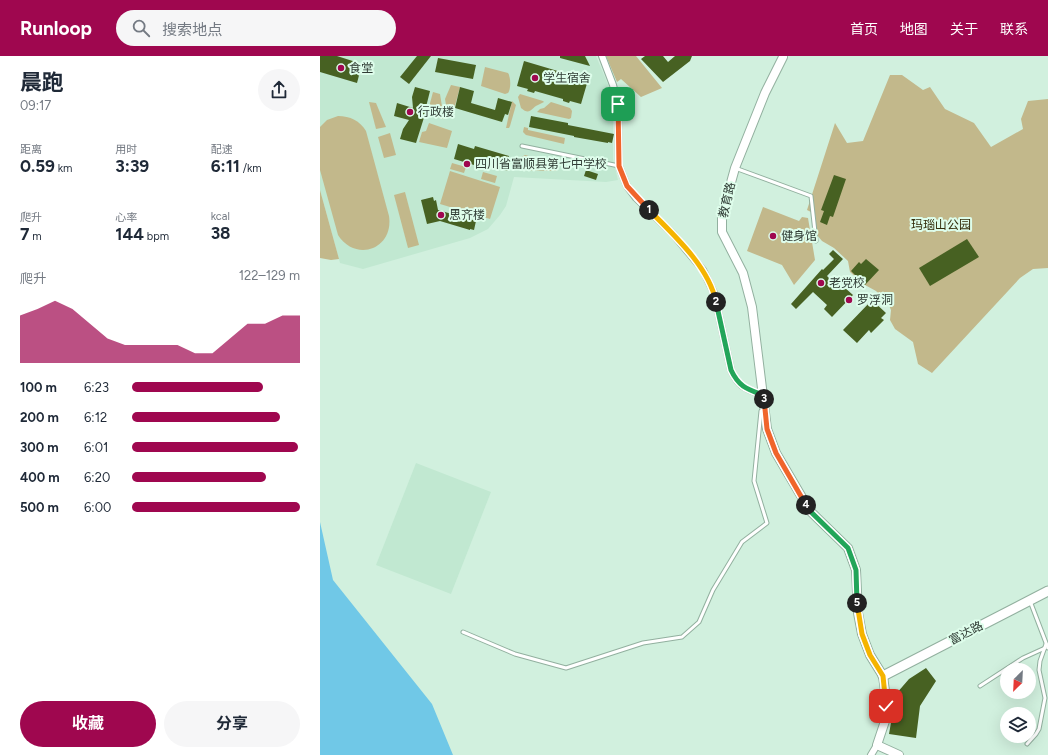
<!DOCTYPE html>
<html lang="zh">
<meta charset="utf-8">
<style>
body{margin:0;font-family:Figtree,"Noto Sans SC",sans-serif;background:#f6f6f7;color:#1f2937;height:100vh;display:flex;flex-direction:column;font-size:15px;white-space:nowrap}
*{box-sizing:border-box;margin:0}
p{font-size:13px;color:#747a83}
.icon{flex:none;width:22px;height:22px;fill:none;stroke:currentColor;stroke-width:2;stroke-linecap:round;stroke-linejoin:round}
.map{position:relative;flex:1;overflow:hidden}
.details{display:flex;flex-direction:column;background:#fff;width:320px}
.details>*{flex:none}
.needle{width:26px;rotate:204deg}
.fabs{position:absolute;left:680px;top:607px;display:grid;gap:8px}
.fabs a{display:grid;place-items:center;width:36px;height:36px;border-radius:50%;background:#fff;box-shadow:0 4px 16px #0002;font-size:20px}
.pin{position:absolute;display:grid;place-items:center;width:34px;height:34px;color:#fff;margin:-17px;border-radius:8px;box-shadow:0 2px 6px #0006}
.km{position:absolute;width:20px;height:20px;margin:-10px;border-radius:50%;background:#222;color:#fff;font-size:11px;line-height:20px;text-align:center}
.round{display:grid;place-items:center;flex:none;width:42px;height:42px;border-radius:21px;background:#f6f6f7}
.summary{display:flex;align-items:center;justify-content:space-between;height:68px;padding:0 20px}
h1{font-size:22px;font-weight:700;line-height:30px}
.metrics{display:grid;grid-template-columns:repeat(3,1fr);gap:6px;height:68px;padding:4px 20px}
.metrics div{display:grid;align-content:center}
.metrics b{font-size:17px;font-weight:700}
.metrics small{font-size:11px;font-weight:400}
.metrics p{font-size:11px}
.chart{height:112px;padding:8px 20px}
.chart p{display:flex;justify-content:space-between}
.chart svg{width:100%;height:72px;margin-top:4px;fill:#9f074f;opacity:.7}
.primary-button{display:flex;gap:8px;margin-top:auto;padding:8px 20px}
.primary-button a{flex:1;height:46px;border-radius:24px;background:#9f074f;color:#fff;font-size:16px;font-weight:700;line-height:46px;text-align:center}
.primary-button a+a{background:#f6f6f7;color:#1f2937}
ul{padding:0 20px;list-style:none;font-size:13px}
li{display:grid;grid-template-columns:64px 48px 1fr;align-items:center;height:30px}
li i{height:10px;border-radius:5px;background:#9f074f}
header{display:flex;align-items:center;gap:24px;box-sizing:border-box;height:56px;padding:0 20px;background:#9f074f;color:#fff}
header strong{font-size:19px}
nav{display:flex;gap:22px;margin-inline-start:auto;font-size:14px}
.search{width:280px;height:36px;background:#f6f6f7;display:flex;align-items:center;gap:10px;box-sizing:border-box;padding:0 14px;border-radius:22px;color:#747a83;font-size:15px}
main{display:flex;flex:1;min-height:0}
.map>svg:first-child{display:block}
.built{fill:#c1e8d1}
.green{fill:#c2b88b}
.water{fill:#70c8e7}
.building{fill:#476122}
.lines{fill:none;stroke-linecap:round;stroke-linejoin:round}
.service-casing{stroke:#92b09f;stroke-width:5}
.minor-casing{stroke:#92b09f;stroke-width:8}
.tertiary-casing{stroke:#92b09f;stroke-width:10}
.secondary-casing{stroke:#92b09f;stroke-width:11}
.service{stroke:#fff;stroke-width:3}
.minor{stroke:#fff;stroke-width:6}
.tertiary{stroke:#fff;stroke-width:8}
.secondary{stroke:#fff;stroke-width:9}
.split-1-casing{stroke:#fff;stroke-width:8}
.split-2-casing{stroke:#fff;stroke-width:8}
.split-3-casing{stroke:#fff;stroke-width:8}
.split-4-casing{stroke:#fff;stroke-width:8}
.split-5-casing{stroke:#fff;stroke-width:8}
.split-6-casing{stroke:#fff;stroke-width:8}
.split-1{stroke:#f0652b;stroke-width:5}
.split-2{stroke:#f5b400;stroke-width:5}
.split-3{stroke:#22a559;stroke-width:5}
.split-4{stroke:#f0652b;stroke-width:5}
.split-5{stroke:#22a559;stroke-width:5}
.split-6{stroke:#f5b400;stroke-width:5}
.poi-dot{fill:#9f074f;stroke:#defdeb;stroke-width:1.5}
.labels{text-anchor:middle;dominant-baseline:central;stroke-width:4;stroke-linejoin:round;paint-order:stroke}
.poi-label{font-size:12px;fill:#303c35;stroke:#defdeb;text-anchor:start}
.street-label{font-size:12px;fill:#303c35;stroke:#defdeb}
.park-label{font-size:12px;fill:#322b09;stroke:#defdeb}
</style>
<header>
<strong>Runloop</strong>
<div class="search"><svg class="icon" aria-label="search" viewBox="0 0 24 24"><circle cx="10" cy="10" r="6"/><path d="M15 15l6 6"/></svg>搜索地点</div>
<nav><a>首页</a><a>地图</a><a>关于</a><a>联系</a></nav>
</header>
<main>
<section class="details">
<div class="summary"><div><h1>晨跑</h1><p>09:17</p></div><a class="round"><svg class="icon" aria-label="share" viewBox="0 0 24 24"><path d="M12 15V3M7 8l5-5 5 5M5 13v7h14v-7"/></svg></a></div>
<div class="metrics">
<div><p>距离</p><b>0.59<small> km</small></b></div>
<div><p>用时</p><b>3:39</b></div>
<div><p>配速</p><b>6:11<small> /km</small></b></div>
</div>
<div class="metrics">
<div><p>爬升</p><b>7<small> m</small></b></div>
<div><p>心率</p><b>144<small> bpm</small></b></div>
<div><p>kcal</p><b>38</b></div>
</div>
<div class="chart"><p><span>爬升</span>122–129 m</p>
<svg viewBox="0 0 160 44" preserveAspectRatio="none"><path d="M0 44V15L10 11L20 6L30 11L40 20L50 29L60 33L70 33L80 33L90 33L100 38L110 38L120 29L130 20L140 20L150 15L160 15V44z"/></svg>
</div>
<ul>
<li><b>100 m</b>6:23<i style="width:78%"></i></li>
<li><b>200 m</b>6:12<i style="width:88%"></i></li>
<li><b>300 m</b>6:01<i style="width:99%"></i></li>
<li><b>400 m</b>6:20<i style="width:80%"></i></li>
<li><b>500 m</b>6:00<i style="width:100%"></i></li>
</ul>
<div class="primary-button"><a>收藏</a><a>分享</a></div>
</section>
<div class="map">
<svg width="728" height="699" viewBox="0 0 728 699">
<rect width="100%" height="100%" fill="#d1f0de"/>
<!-- built -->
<g class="built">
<path d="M0 0H276L289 31 293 48V103L298 124 286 126 194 121 186 150 180 159 168 173 150 182 43 213 20 207 0 134Z"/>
<path d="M96 407 171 436 131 538 56 509Z"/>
</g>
<!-- green -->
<g class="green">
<path d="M286 0H316L342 32 321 41 301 23 297 26Z"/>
<path d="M165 11 188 17C191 22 191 33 188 37L185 38 161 30Z"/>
<path d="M570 19H582L603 34 610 31 625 53 654 67 671 91 703 73 701 63 708 45 728 43V212L713 213 700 222 612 317 598 308 593 286 575 273 570 264 571 254 568 247 556 235 545 229 530 216 528 205 514 192 502 185 497 179 495 158 487 154 515 67 527 87 543 85Z"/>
<path d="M131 29 140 31 133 57 127 55 125 43Z"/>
<path d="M113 36 120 38 124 63 110 59 111 54 109 51Z"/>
<path d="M200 38 223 45 224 46C222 47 220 48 218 49 211 52 210 60 201 52L198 41Z"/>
<path d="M192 45 196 49 190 70 189 72H186Z"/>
<path d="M49 46 56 47 66 71 56 73Z"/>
<path d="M231 46 250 52 252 55 251 62 249 63 217 56 220 53 224 52Z"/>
<path d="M18 60C30 60 40 65 46 75L69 160C74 193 36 207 18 179L0 114V71L7 64Z"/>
<path d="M109 67 132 75 127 92 99 86 102 76 106 75Z"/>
<path d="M204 71 208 72V74L245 82 244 88 206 79 203 76Z"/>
<path d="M70 77 76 99 64 102 58 81Z"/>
<path d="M205 99 238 108 236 115 198 114 200 102Z"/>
<path d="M132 107 146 111 144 117 130 113Z"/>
<path d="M130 115 180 131 170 163 120 148Z"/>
<path d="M163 116 177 120 175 127 161 123Z"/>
<path d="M0 134 19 203 11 204 0 202Z"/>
<path d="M85 136 99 189 88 192 74 139Z"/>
<path d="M443 151 479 165 482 161 488 162 495 204 474 229 462 209 427 195Z"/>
</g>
<!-- water -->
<path class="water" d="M0 466 13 524 112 648 133 699H0Z"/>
<!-- building -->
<g class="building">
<path d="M0 0H17L42 8 37 27 0 16Z"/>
<path d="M97 0H111L89 28 80 21Z"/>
<path d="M240 0H265L270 10 240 2Z"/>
<path d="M325 0H343L348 6 355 0H372L370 5 343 26 321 3Z"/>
<path d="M118 2 156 9 153 23 115 16Z"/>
<path d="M204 5 268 24 261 48 250 45 249 47 243 45V43L215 35 214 37 207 35 208 33 197 30Z"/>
<path d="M95 31 110 35 106 51 107 52 96 87 80 83 83 73 89 64 74 60 77 47 93 52 92 41Z"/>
<path d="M140 31 154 35 151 47 175 54 178 42 192 46 188 59 185 58 182 66 135 52Z"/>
<path d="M211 60 248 67V69L294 78 292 87 288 86V87L254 81V80L209 71Z"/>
<path d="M138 88 154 93 155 90 189 100 188 106 191 107 188 115 177 112 178 109 156 102 154 109 134 103Z"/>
<path d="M266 114 278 118 276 124 264 120Z"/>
<path d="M514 119 526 123 513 161 510 160 507 169 500 166 504 155 501 154Z"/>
<path d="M113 141 114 145 116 144 118 154 156 165 154 174 150 173V174L120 165 107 168 101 144Z"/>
<path d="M647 183 659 201 610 230 599 212Z"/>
<path d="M513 194 523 203 507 220 521 234 524 231 533 239 512 261 504 253 507 249 493 236 476 253 471 248 502 213 503 214 514 203 509 198Z"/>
<path d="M546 203 559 214 545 229 531 215 539 206 541 208Z"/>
<path d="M552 244 566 257 561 262 564 264 551 277 549 274 537 287 523 274Z"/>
<path d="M606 612 616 625 600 650 596 682 569 678 576 638 589 623Z"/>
</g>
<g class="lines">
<!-- service casing -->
<g class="service-casing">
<g id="service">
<path d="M202 90 299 110"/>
<path d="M415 112 491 140 496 185"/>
<path d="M710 545 728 592"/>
<path d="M143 576 195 598 246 612 323 587 362 581 379 566 393 534 422 486 447 467 434 425 441 355"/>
<path d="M660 630 703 602 725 592"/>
<path d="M707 688 716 678 719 673 725 642 719 614 720 605 726 588"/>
</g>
</g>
<!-- minor casing -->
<g class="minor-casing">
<g id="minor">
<path d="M282 0 293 29 298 48 299 110 307 130 316 142 353 178 383 214 394 237 411 314C419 332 427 333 443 339"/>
<path d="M551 699 557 689"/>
</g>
</g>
<!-- tertiary casing -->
<g class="tertiary-casing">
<path id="tertiary" d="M463 1 445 37 415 112 402 159V176L423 217 432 251 447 373 456 397 490 455 528 492 536 514 538 557 542 578 550 599 563 620 567 650 565 665 557 689 579 699"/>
</g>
<!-- secondary casing -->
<g class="secondary-casing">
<path id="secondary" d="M563 620 728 535"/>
</g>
<!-- service -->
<use href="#service" class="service"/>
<!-- minor -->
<use href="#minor" class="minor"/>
<!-- tertiary -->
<use href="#tertiary" class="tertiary"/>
<!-- secondary -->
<use href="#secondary" class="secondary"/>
</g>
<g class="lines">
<!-- split-1 casing -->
<g class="split-1-casing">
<path id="split-1" d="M298 48 299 110 307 130 329 154"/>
</g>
<!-- split-2 casing -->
<g class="split-2-casing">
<path id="split-2" d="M329 154C354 179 389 211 396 246"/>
</g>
<!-- split-3 casing -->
<g class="split-3-casing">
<path id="split-3" d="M396 246 411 314C419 331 427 333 443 339L444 343"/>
</g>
<!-- split-4 casing -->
<g class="split-4-casing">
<path id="split-4" d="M444 343 447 373 456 397 486 449"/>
</g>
<!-- split-5 casing -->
<g class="split-5-casing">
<path id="split-5" d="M486 449 490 455 528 492 536 514 537 547"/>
</g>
<!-- split-6 casing -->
<g class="split-6-casing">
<path id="split-6" d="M537 547 542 578 550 599 563 620 566 650"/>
</g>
<!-- split-1 -->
<use href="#split-1" class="split-1"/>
<!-- split-2 -->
<use href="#split-2" class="split-2"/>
<!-- split-3 -->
<use href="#split-3" class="split-3"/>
<!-- split-4 -->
<use href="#split-4" class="split-4"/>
<!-- split-5 -->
<use href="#split-5" class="split-5"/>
<!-- split-6 -->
<use href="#split-6" class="split-6"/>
</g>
<!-- markers -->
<g class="poi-dot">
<circle cx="21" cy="12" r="4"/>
<circle cx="215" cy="22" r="4"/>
<circle cx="90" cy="56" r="4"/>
<circle cx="147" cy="108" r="4"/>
<circle cx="121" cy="159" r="4"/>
<circle cx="453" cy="180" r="4"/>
<circle cx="501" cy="227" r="4"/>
<circle cx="529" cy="244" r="4"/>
</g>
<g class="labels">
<!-- poi labels -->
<g class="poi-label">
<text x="29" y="12">食堂</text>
<text x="223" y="22">学生宿舍</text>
<text x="98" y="56">行政楼</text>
<text x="155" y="108">四川省富顺县第七中学校</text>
<text x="129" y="159">思齐楼</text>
<text x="461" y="180">健身馆</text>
<text x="509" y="227">老党校</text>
<text x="537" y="244">罗浮洞</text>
</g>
<!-- street labels -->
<g class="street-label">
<text transform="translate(407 144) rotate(-77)">教育路</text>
<text transform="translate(646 577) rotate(-27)">富达路</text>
</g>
<!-- park labels -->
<g class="park-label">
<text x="621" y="169">玛瑙山公园</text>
</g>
</g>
</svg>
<div class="fabs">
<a><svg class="needle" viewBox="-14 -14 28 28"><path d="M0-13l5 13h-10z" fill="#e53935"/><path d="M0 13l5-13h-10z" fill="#747a83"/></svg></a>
<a><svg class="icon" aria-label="layers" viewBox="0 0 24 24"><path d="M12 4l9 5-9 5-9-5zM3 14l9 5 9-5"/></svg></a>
</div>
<div class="pin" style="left:298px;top:48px;background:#1e9e55"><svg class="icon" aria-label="arrive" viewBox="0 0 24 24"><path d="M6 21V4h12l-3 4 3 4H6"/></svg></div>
<div class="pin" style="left:566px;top:650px;background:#d93025"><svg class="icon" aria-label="check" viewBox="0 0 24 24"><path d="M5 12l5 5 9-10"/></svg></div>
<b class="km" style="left:329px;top:154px">1</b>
<b class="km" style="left:396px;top:246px">2</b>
<b class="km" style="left:444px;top:343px">3</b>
<b class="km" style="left:486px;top:449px">4</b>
<b class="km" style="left:537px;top:547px">5</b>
</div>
</main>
